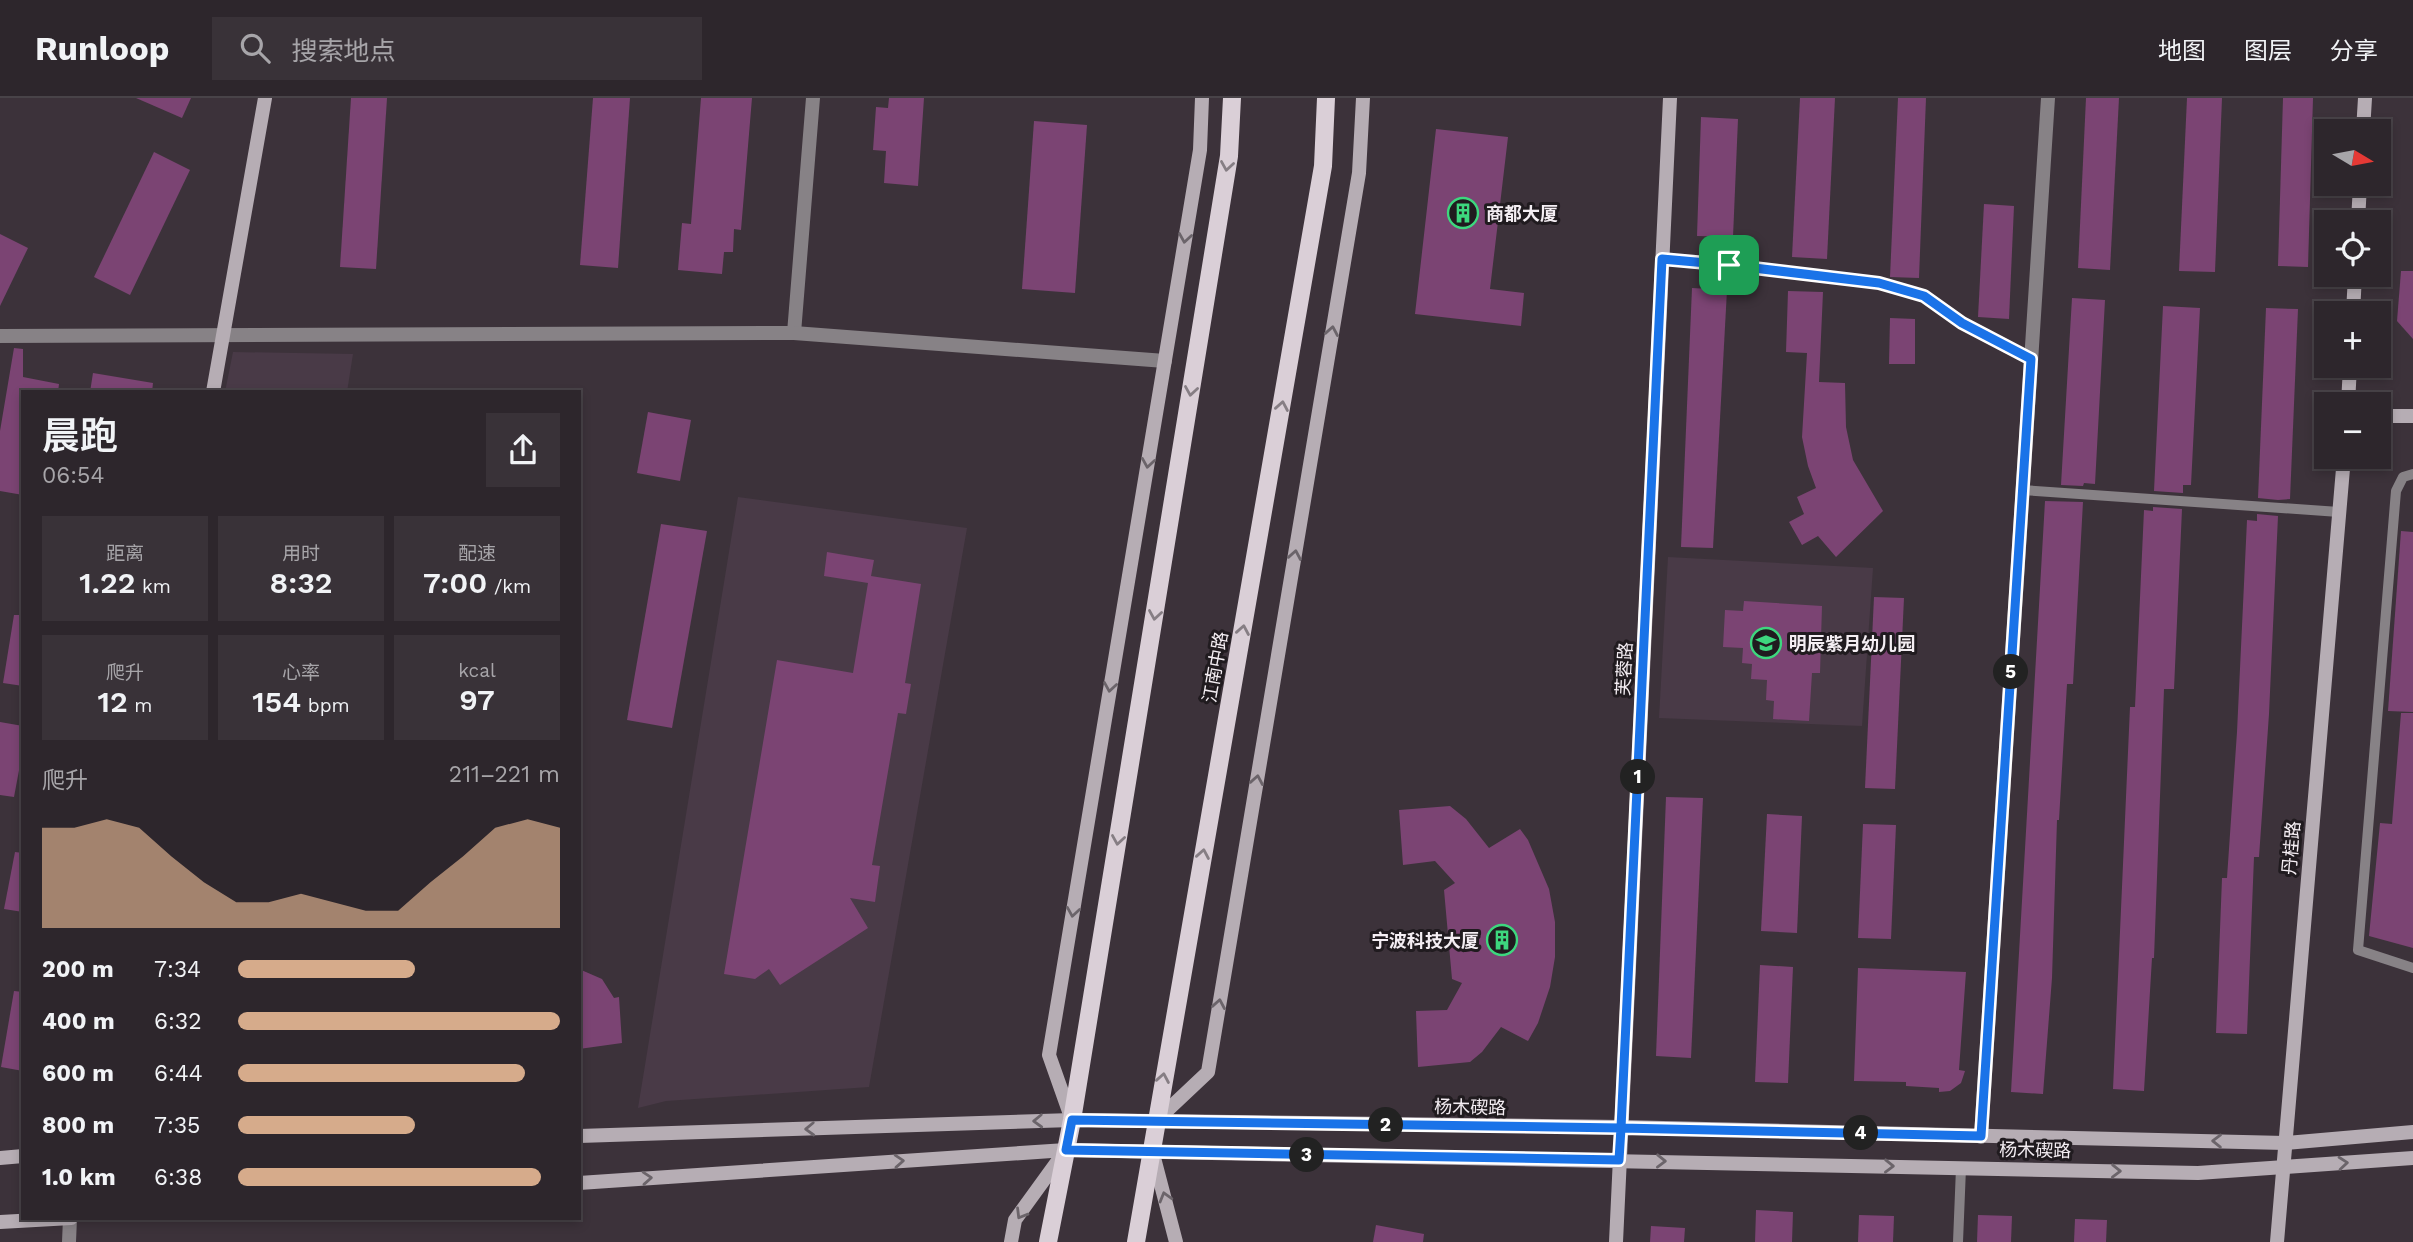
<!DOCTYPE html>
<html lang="zh">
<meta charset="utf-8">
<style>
body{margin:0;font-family:"Work Sans","Noto Sans SC",sans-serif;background:#393238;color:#f1f3f6;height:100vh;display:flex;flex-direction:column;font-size:26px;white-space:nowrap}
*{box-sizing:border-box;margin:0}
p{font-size:23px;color:#a7a5a9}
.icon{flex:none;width:38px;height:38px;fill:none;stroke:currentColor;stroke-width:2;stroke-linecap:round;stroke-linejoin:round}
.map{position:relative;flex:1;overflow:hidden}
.sheet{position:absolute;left:21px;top:292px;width:560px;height:830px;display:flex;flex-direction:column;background:#2d262c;border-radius:0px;box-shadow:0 4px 10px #0003,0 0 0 2px #484348}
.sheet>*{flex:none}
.needle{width:46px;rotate:100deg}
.fabs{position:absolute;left:2314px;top:21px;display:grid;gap:14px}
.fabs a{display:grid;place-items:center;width:77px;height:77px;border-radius:0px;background:#2d262c;box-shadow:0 4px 10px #0003,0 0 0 2px #484348;font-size:35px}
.pin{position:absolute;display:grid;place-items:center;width:60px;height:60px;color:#fff;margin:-30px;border-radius:14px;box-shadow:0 4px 10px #0006}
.km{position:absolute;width:35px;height:35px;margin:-18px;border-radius:50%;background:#222;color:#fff;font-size:19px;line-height:35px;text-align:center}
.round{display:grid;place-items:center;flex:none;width:74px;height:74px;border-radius:0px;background:#393238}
.head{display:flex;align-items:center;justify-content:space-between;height:119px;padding:0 21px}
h1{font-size:38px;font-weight:600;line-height:52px}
.figures{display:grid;grid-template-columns:repeat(3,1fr);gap:10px;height:119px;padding:7px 21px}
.figures div{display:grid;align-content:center;border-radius:0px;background:#393238;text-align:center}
.figures b{font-size:30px;font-weight:600}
.figures small{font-size:19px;font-weight:400}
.figures p{font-size:19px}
.chart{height:196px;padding:14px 21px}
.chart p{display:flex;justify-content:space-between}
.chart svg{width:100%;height:126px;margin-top:7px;fill:#d6ab8b;opacity:.7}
ul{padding:0 21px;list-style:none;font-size:23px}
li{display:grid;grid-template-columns:112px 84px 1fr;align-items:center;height:52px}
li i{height:18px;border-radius:9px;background:#d6ab8b}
header{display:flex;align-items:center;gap:42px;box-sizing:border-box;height:98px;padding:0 35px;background:#2d262c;border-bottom:2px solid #484348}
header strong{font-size:33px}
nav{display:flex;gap:38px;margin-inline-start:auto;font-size:24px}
.search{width:490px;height:63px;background:#393238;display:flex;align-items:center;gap:18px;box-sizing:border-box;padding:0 24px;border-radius:0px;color:#a7a5a9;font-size:26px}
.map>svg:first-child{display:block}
.built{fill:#493a47}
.building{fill:#7b4473}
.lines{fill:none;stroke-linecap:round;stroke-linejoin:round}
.lane{stroke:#878286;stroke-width:10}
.street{stroke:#878286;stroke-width:14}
.secondary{stroke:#b6adb4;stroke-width:14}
.primary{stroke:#dacfd7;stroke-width:18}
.oneway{stroke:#867e84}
.oneway2{stroke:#6b646a}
.route-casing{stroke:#fff;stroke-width:14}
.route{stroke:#1a73e8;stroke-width:9}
.labels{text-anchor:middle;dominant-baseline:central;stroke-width:6;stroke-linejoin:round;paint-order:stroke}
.poi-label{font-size:18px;font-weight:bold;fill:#f4eef3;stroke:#201b1f;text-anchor:start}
.street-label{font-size:18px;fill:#f4eef3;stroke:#201b1f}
</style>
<header>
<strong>Runloop</strong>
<div class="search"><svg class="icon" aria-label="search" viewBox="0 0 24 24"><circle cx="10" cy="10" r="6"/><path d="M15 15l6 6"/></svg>搜索地点</div>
<nav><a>地图</a><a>图层</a><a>分享</a></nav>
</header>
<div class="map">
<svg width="2413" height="1144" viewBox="0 0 2413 1144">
<rect width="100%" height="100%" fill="#3c323a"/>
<!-- built -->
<g class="built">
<path d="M233 254 353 256 347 294H225Z"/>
<path d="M738 399 967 430 869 989 666 1003 638 1010Z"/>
<path d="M1668 459 1873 470 1862 628 1659 620Z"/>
</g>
<!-- building -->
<g class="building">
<path d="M136 0H191L182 20Z"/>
<path d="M351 0H387L376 171 340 169Z"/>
<path d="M593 0H630L618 170 580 167Z"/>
<path d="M701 0H752L741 132 734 131 733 154H724L722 176 678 172 682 125 691 126Z"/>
<path d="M889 0H924L918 88 884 85 886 53 873 52 876 9 888 10Z"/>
<path d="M1800 0H1835L1827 161 1792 159Z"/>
<path d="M1898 0H1926L1919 180 1890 179Z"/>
<path d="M2086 0H2119L2110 172 2078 170Z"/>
<path d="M2187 0H2222L2215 174 2179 173Z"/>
<path d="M2283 0H2313L2308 169 2278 168Z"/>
<path d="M1701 19 1738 21 1733 139 1697 138Z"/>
<path d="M1034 23 1087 27 1075 195 1022 191Z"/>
<path d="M1436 31 1508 39 1490 191 1524 195 1521 228 1415 216Z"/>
<path d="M154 54 190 72 130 197 94 179Z"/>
<path d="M1984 106 2014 108 2009 221 1978 219Z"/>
<path d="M0 136 28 150 0 208Z"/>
<path d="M2401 173H2413V241L2397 223Z"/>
<path d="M1692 190 1727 192 1713 450 1681 449Z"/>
<path d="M1788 193 1823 194 1819 284 1845 285 1846 329 1853 362 1883 413 1836 459 1818 438 1802 447 1789 424 1804 416 1797 399 1816 390 1808 368 1802 339 1807 255 1786 254Z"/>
<path d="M2072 200 2105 202 2095 386 2084 385 2083 388 2061 387Z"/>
<path d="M2163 208 2200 210 2191 387H2183V395L2154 393Z"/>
<path d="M2266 210 2298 211 2290 401 2278 402 2258 400Z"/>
<path d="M1890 220 1915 221V266H1889Z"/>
<path d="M14 250 23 251V279L59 286 58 294H23V397L0 393V333Z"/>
<path d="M93 275 153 285 152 294H90Z"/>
<path d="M648 314 691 322 680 383 637 375Z"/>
<path d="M2045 403 2083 404 2073 586H2067L2059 722H2057L2052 880 2043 996 2011 994Z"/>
<path d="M2153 409 2182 411 2174 591H2164L2154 860H2152L2144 993 2113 991 2130 609H2135L2144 412 2153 413Z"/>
<path d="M2257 416 2278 418 2269 616 2259 759H2254L2247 936 2216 935 2222 780H2227L2237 634 2247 422 2257 423Z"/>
<path d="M661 426 707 433 672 630 627 622Z"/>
<path d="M2401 433 2413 434V614L2388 613Z"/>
<path d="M827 454 874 462 871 478 921 486 905 585 911 586 906 616 898 615 872 767 880 768 875 804 850 800 868 830 780 887 769 871 755 881 724 876 777 562 853 575 868 485 824 478Z"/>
<path d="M1874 499 1904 500 1895 691 1865 690Z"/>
<path d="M1744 503 1822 508 1820 575H1812L1809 623 1773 621 1774 603 1766 602 1767 582 1751 581 1752 566 1742 565 1743 550 1723 549 1725 512 1743 513Z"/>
<path d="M14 517H23V588L3 585Z"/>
<path d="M2401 615H2413V850L2369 838 2380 725 2392 726Z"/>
<path d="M0 624 23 628V651L14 699 0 697Z"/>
<path d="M1666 699 1703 700 1691 960 1656 958Z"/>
<path d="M1450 708 1466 721 1489 750 1520 731 1528 742 1549 791 1555 824V859L1550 889 1538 925 1528 943 1501 929 1482 954 1470 964 1418 969 1416 913 1447 912 1462 885 1452 881 1444 792 1455 785 1435 763 1403 767 1399 712Z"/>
<path d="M1767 716 1802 718 1797 835 1761 833Z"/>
<path d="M1863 726 1896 727 1891 841 1858 840Z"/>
<path d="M15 754 23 755V814L4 811Z"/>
<path d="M1760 867 1793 869 1788 985 1755 984Z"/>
<path d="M1858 870 1966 874 1959 972 1965 973 1961 985 1950 993 1939 994V990L1906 988V984L1854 983Z"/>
<path d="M579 871 602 881 614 900 619 899 622 945 579 951Z"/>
<path d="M14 893 23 894V973L1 969Z"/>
<path d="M1756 1112 1793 1114 1792 1144H1755Z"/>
<path d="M1859 1117 1894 1118 1893 1144H1858Z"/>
<path d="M1978 1117 2012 1118 2011 1144H1977Z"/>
<path d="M2075 1121 2107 1122 2106 1144H2074Z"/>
<path d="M1376 1127 1424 1136 1423 1144H1373Z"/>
<path d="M1651 1128 1685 1130 1684 1144H1650Z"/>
</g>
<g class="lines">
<!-- lane -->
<g class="lane">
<path d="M1663 161 1879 185 1924 198 1962 225 2031 261"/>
<path d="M2413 376 2403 379 2396 393 2358 852 2413 870"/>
<path d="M2022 392 2339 414"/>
<path d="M1958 1144 1961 1070"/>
</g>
<!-- street -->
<g class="street">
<path d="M794 235 813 0"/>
<path d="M0 238 794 235 1165 263"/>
<path d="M1981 1039 2048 0"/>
<path d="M69 1144 70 1120"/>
</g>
<!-- secondary -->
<g class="secondary">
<path d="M2363 33 2365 0"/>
<path d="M2358 124 2360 86"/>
<path d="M2353 215 2355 177"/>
<path d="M213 294 265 0"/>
<path d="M2348 306 2350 268"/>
<path d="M2378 318H2413"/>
<path d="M1072 1022 1049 957 1200 52 1202 0"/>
<path d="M1156 1023 1208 974 1359 75 1363 0"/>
<path d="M579 1038 1072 1022 1621 1029 2285 1045 2413 1034"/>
<path d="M1153 1056 1176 1144"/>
<path d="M0 1060 23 1058"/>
<path d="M579 1085 1066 1052 2198 1075 2413 1060"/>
<path d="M0 1124 71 1120"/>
<path d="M1011 1144 1015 1122 1065 1053"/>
<path d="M1616 1144 1670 0"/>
<path d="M2277 1144 2344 359"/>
</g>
<!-- primary -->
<g class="primary">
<path d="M1048 1144 1072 1022 1229 58 1232 0"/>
<path d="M1136 1144 1323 68 1326 0"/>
</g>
</g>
<!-- one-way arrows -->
<defs><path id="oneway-chevron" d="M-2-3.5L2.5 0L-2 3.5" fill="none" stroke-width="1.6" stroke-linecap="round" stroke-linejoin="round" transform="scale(1.75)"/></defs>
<g class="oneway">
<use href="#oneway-chevron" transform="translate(1227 68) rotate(99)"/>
<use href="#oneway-chevron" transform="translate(1191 293) rotate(99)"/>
<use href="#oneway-chevron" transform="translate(1282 308) rotate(-80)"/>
<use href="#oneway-chevron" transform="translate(1155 517) rotate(99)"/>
<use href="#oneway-chevron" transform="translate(1243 532) rotate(-80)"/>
<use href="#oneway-chevron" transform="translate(1118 742) rotate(99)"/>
<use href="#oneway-chevron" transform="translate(1203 756) rotate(-80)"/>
<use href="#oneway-chevron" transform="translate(1163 980) rotate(-80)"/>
</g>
<g class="oneway2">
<use href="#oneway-chevron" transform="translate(1185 140) rotate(99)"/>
<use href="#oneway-chevron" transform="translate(1332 233) rotate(-80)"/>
<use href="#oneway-chevron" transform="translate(1148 365) rotate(99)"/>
<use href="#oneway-chevron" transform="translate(1295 457) rotate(-80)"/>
<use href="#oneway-chevron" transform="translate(1110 589) rotate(99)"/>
<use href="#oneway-chevron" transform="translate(1257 682) rotate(-80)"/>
<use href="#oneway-chevron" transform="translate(1073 814) rotate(99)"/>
<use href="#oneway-chevron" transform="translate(1219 906) rotate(-80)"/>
<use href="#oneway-chevron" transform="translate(1038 1023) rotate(178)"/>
<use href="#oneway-chevron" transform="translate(810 1031) rotate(178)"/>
<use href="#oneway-chevron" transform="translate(2217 1043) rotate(-179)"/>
<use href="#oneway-chevron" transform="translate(899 1063) rotate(-4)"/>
<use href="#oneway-chevron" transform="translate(1661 1063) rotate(1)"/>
<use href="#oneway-chevron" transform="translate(2343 1065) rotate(-5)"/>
<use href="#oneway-chevron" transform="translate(1889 1068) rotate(1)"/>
<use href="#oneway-chevron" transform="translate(2116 1073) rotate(1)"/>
<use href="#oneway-chevron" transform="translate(647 1080) rotate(-4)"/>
<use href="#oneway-chevron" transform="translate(1165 1099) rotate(-106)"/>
<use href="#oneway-chevron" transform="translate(1021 1116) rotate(121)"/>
</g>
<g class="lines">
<!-- route casing -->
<g class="route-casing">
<path id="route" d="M1729 167 1662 161 1621 1030 1072 1022 1066 1052 1619 1062 1621 1030 1981 1038 2031 261 1962 225 1924 198 1879 185 1729 167"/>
</g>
<!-- route -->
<use href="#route" class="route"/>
</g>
<!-- icons -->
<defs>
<g id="building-ring" transform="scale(1.575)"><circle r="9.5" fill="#201b1f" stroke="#3dd77e" stroke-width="1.5"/><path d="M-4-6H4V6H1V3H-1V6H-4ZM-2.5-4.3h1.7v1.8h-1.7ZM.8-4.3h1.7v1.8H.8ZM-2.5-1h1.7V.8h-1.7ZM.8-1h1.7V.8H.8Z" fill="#3dd77e"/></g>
<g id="school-ring" transform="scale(1.575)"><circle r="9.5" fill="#201b1f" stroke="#3dd77e" stroke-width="1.5"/><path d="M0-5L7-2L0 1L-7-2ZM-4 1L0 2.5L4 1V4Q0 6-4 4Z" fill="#3dd77e"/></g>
</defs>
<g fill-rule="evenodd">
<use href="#building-ring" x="1463" y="115"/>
<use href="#school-ring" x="1766" y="545"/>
<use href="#building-ring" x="1502" y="842"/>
</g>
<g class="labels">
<!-- poi labels -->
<g class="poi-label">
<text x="1486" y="115">商都大厦</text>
<text x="1789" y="545">明辰紫月幼儿园</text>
<text x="1479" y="842" text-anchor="end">宁波科技大厦</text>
</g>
<!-- street labels -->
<g class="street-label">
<text transform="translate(1215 569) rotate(-80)">江南中路</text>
<text transform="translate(1624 571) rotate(-87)">芙蓉路</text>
<text transform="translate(2291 750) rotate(-85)">丹桂路</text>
<text transform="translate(1470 1009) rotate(1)">杨木碶路</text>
<text transform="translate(2035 1052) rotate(1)">杨木碶路</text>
</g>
</g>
</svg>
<div class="fabs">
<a><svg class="needle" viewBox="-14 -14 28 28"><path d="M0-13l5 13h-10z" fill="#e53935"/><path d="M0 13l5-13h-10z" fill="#a7a5a9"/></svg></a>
<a><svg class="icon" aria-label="locate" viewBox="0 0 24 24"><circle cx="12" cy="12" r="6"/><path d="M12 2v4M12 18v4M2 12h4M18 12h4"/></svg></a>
<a>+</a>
<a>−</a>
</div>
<div class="pin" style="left:1729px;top:167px;background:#1e9e55"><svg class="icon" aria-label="arrive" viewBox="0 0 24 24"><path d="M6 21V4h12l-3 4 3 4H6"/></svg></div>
<b class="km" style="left:1638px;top:679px">1</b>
<b class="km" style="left:1386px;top:1027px">2</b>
<b class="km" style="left:1307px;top:1057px">3</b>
<b class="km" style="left:1861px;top:1035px">4</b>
<b class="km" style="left:2011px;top:574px">5</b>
<section class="sheet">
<div class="head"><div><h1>晨跑</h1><p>06:54</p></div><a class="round"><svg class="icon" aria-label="share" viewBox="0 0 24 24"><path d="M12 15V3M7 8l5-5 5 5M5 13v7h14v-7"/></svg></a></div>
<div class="figures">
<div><p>距离</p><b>1.22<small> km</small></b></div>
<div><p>用时</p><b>8:32</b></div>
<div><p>配速</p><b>7:00<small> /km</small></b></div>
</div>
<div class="figures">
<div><p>爬升</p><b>12<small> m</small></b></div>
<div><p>心率</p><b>154<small> bpm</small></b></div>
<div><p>kcal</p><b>97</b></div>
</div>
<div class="chart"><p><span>爬升</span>211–221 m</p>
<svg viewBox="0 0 160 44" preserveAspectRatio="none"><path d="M0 44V9L10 9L20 6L30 9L40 19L50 28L60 35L70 35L80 32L90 35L100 38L110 38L120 28L130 19L140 9L150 6L160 9V44z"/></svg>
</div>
<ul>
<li><b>200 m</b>7:34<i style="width:55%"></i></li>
<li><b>400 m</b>6:32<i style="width:100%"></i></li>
<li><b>600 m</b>6:44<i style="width:89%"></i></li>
<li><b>800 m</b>7:35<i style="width:55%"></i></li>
<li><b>1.0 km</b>6:38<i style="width:94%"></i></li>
</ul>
</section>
</div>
